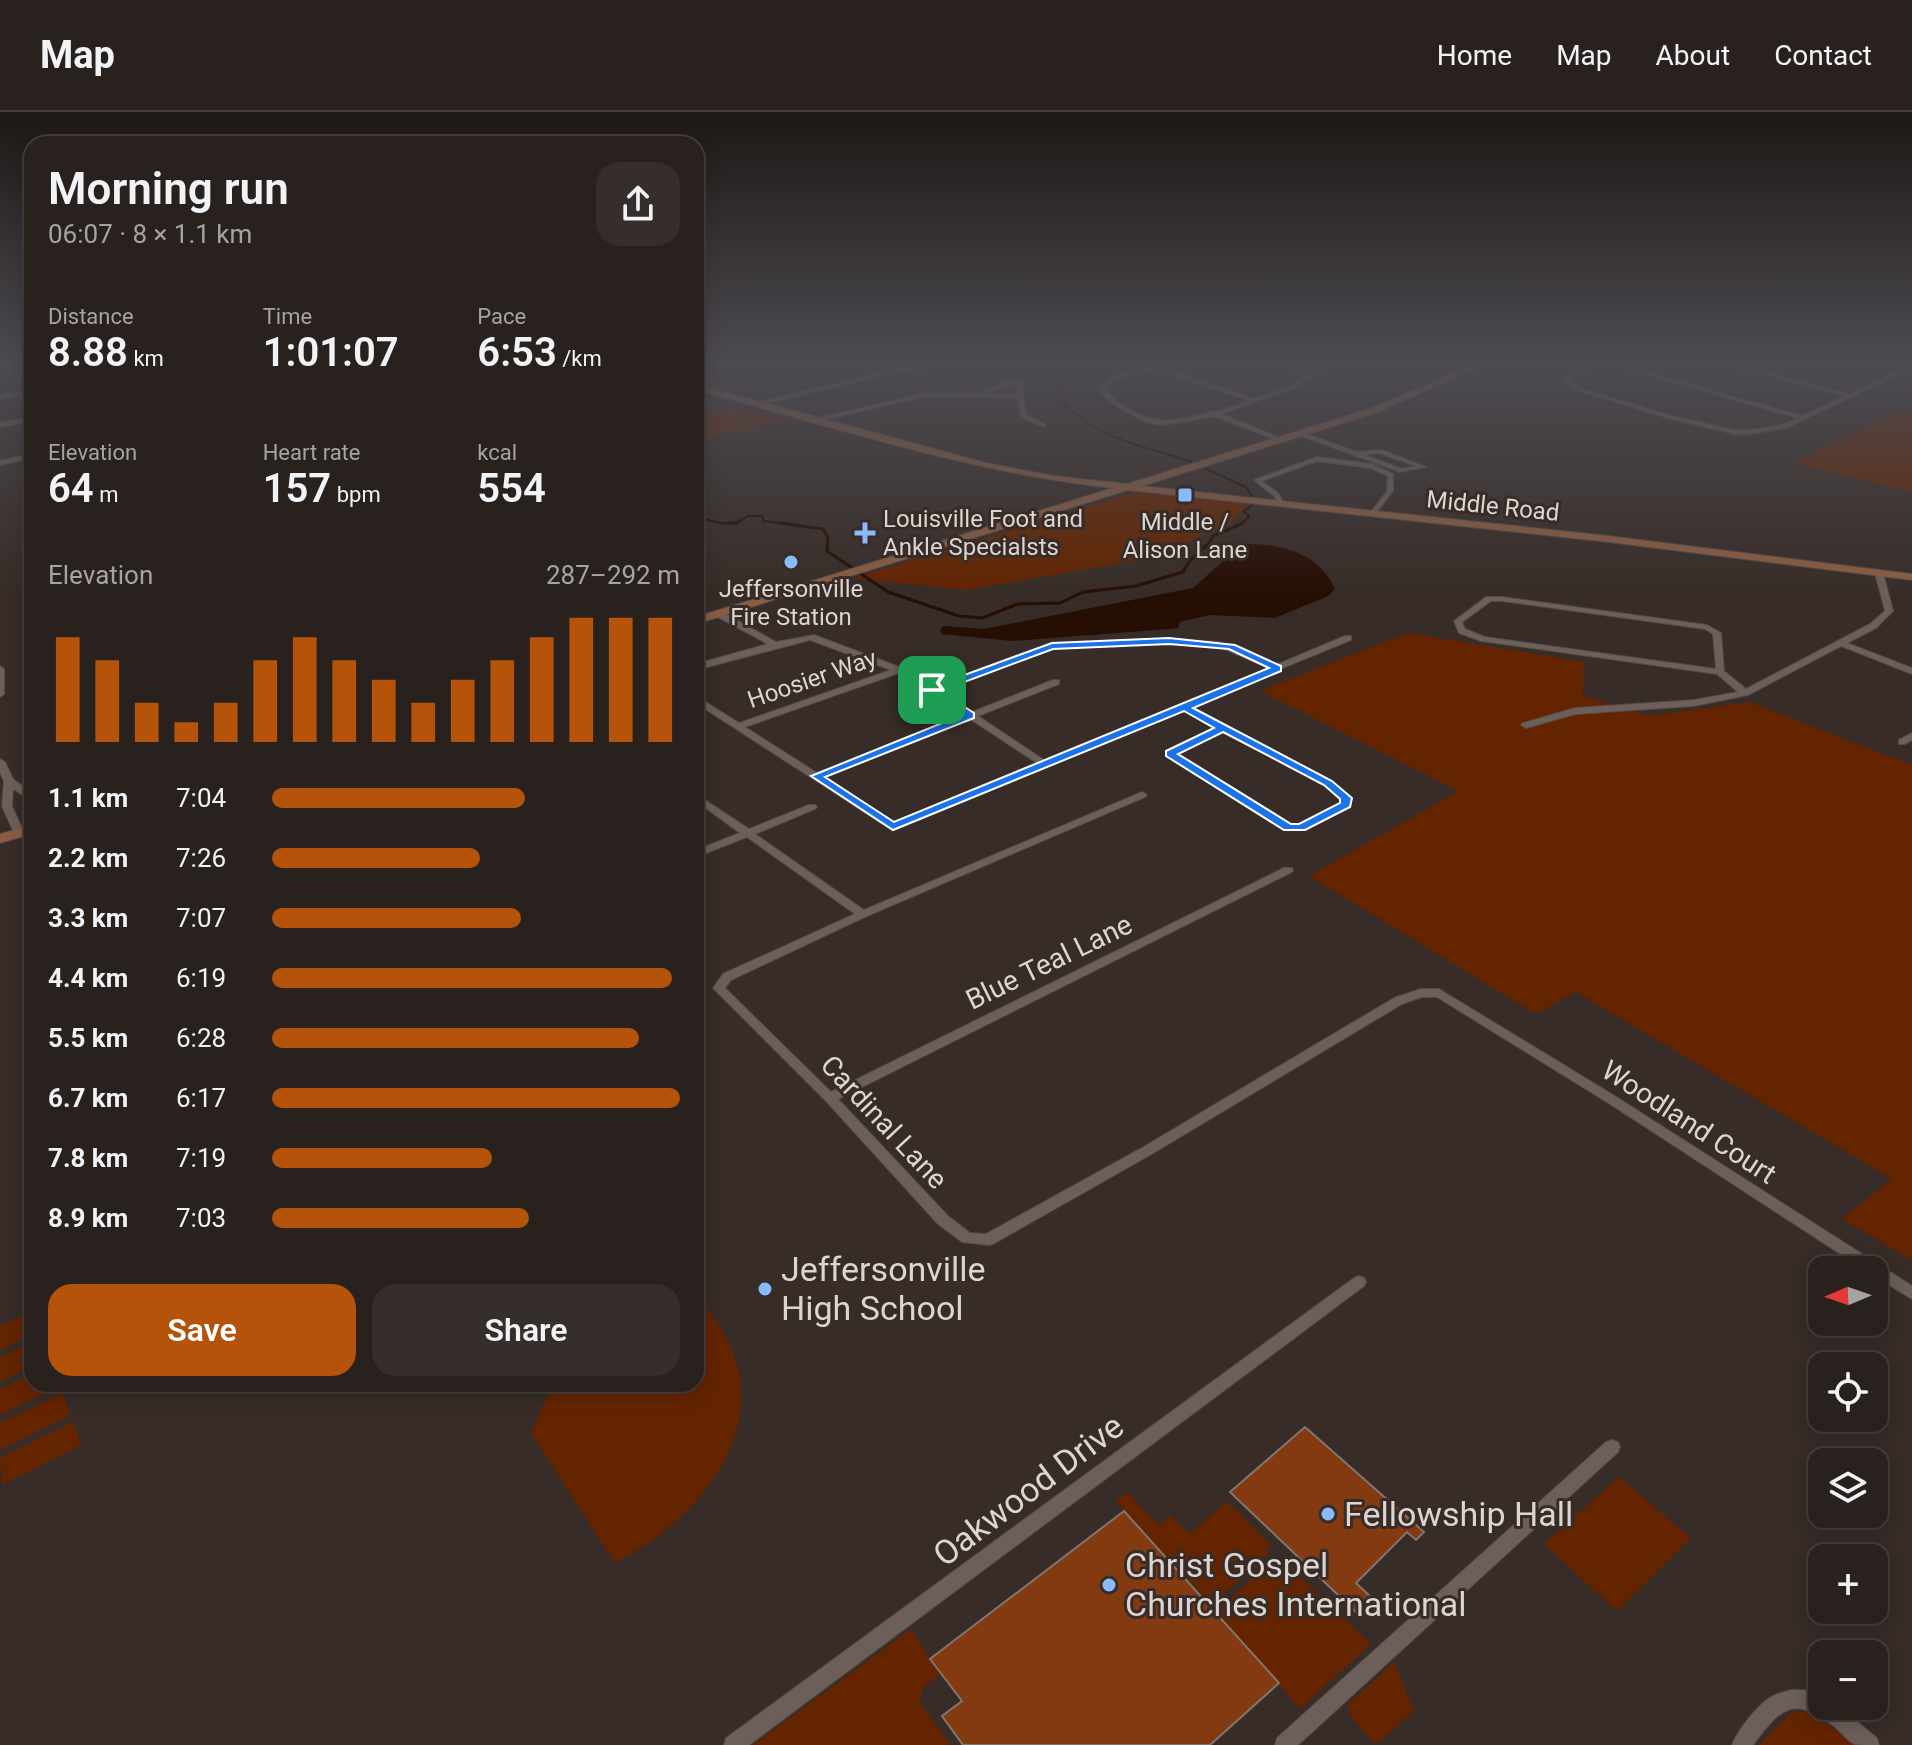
<!DOCTYPE html>
<meta charset="utf-8">
<style>
body{margin:0;font-family:Roboto,sans-serif;background:#352e2a;color:#f1f3f6;height:100vh;display:flex;flex-direction:column;font-size:30px;white-space:nowrap}
*{box-sizing:border-box;margin:0}
p{font-size:26px;color:#a5a3a4}
.icon{flex:none;width:44px;height:44px;fill:none;stroke:currentColor;stroke-width:2;stroke-linecap:round;stroke-linejoin:round}
.map{position:relative;flex:1;overflow:hidden}
.details{position:absolute;left:24px;top:24px;width:680px;height:1256px;display:flex;flex-direction:column;background:#29211d;border-radius:24px;box-shadow:0 4px 20px #0003,0 0 0 2px #453e3b}
.details>*{flex:none}
.needle{width:52px;rotate:268deg}
.fabs{position:absolute;left:1808px;top:1144px;display:grid;gap:16px}
.fabs a{display:grid;place-items:center;width:80px;height:80px;border-radius:16px;background:#29211d;box-shadow:0 4px 20px #0003,0 0 0 2px #453e3b;font-size:40px}
.pin{position:absolute;display:grid;place-items:center;width:68px;height:68px;color:#fff;margin:-34px;border-radius:16px;box-shadow:0 4px 12px #0006}
.round{display:grid;place-items:center;flex:none;width:84px;height:84px;border-radius:24px;background:#352e2a}
.headline{display:flex;align-items:center;justify-content:space-between;height:136px;padding:0 24px}
h1{font-size:44px;font-weight:600;line-height:60px}
.figures{display:grid;grid-template-columns:repeat(3,1fr);gap:12px;height:136px;padding:8px 24px}
.figures div{display:grid;align-content:center}
.figures b{font-size:40px;font-weight:600}
.figures small{font-size:22px;font-weight:400}
.figures p{font-size:22px}
.chart{height:224px;padding:16px 24px}
.chart p{display:flex;justify-content:space-between}
.chart svg{width:100%;height:144px;margin-top:8px;stroke:#b45309;stroke-width:6}
.button{display:flex;gap:16px;margin-top:auto;padding:16px 24px}
.button a{flex:1;height:92px;border-radius:24px;background:#b45309;color:#fff;font-size:32px;font-weight:600;line-height:92px;text-align:center}
.button a+a{background:#352e2a;color:#f1f3f6}
ul{padding:0 24px;list-style:none;font-size:26px}
li{display:grid;grid-template-columns:128px 96px 1fr;align-items:center;height:60px}
li i{height:20px;border-radius:10px;background:#b45309}
header{display:flex;align-items:center;gap:48px;box-sizing:border-box;height:112px;padding:0 40px;background:#29211d;border-bottom:2px solid #453e3b}
header strong{font-size:38px}
nav{display:flex;gap:44px;margin-inline-start:auto;font-size:28px}
.map>svg:first-child{display:block}
.green{fill:#642400}
.water{fill:#260e03}
.lines{fill:none;stroke-linecap:round;stroke-linejoin:round}
.stream-far1{stroke:#260e03;stroke-width:2}
.stream{stroke:#260e03;stroke-width:3}
.building{fill:#843a11;stroke:#82756f;stroke-width:2}
.street-casing{stroke:#534a45;stroke-width:2}
.secondary-casing{stroke:#534a45;stroke-width:2}
.street{fill:#6c5f59;fill-rule:evenodd}
.secondary{fill:#8a5d42;fill-rule:evenodd}
.route{fill:#1a73e8;stroke:#fff;stroke-width:2;fill-rule:evenodd}
.poi-dot{fill:#88bafc;stroke:#372c27;stroke-width:3}
.labels{text-anchor:middle;dominant-baseline:central;stroke-width:6;stroke-linejoin:round;paint-order:stroke}
.far-street-label{font-size:24px;fill:#dcd5d1;stroke:#372c27}
.far-poi-label{font-size:24px;fill:#dcd5d1;stroke:#372c27}
.street-label{font-size:28px;fill:#dcd5d1;stroke:#372c27}
.near-poi-label{font-size:34px;fill:#dcd5d1;stroke:#372c27;text-anchor:start}
.near-street-label{font-size:34px;fill:#dcd5d1;stroke:#372c27}
</style>
<header>
<strong>Map</strong>
<nav><a>Home</a><a>Map</a><a>About</a><a>Contact</a></nav>
</header>
<div class="map">
<svg width="1912" height="1633" viewBox="0 0 1912 1633">
<rect width="100%" height="100%" fill="#372c27"/>
<!-- green -->
<g class="green">
<path d="M731 296 784 308 696 329V305Z"/>
<path d="M1902 297 1912 301V380L1793 351Z"/>
<path d="M1135 380 1249 389 1233 410 1151 446 966 478 853 466Z"/>
<path d="M1408 521 1584 550 1583 584 1648 604 1749 590 1912 653V1148L1842 1107 1892 1067 1576 880 1536 902 1309 764 1459 679 1260 579Z"/>
<path d="M707 1197C789 1297 710 1402 615 1451L531 1321 551 1275 556 1272H696V1202Z"/>
<path d="M32 1200V1223L0 1238V1214Z"/>
<path d="M32 1230V1254L0 1270V1245Z"/>
<path d="M32 1262V1272L62 1273 0 1303V1277Z"/>
<path d="M63 1281 70 1303 0 1338V1311Z"/>
<path d="M73 1310 81 1333 2 1373 0 1346Z"/>
<path d="M1619 1365 1691 1426 1617 1499 1544 1432Z"/>
<path d="M1128 1380 1158 1413 1170 1403 1190 1422 1227 1389 1271 1433 1266 1437 1269 1441 1212 1493 1116 1389Z"/>
<path d="M1274 1447 1281 1454 1285 1451 1371 1532 1300 1597 1216 1499Z"/>
<path d="M911 1517 940 1563 922 1576 920 1591 951 1633H753Z"/>
<path d="M1394 1550 1414 1599 1380 1630H1373L1350 1603 1348 1592Z"/>
<path d="M1792 1599 1811 1601 1857 1633H1759Z"/>
</g>
<!-- water -->
<path class="water" d="M1247 432C1283 432 1319 441 1335 477L1328 484 1275 506 1210 503 1180 510 1178 516 1169 517 1012 529 941 522 940 518 943 514 984 517 1193 476 1232 441Z"/>
<g class="lines">
<!-- stream-far1 -->
<g class="stream-far1">
<path d="M1087 253C1071 258 1059 265 1057 283 1090 326 1142 333 1191 350"/>
<path d="M1206 357 1246 375 1252 385"/>
<path d="M696 405C713 409 733 418 747 404H762L764 409 795 413"/>
<path d="M1240 413 1249 405 1244 399 1252 393"/>
</g>
<!-- stream -->
<g class="stream">
<path d="M726 411H738"/>
<path d="M780 411 823 417 828 426 827 439 888 480 959 504 982 506 1018 492 1060 491 1083 480 1136 474 1183 460C1193 439 1208 438 1213 424L1243 411"/>
</g>
</g>
<!-- building -->
<g class="building">
<path d="M1305 1315 1424 1420 1416 1428 1407 1420 1356 1471 1374 1488 1359 1503 1230 1380Z"/>
<path d="M1124 1399 1279 1571 1210 1633H963L942 1604 962 1589 930 1547Z"/>
</g>
<g class="lines">
<!-- street casing -->
<g class="street-casing">
<g id="street">
<path d="M11 253H23L0 259V255Z"/>
<path d="M928 253H945L894 261 755 294 752 292 894 257Z"/>
<path d="M1280 253H1290L1312 259 1322 253H1330L1292 277 1221 302 1283 327 1284 328 1281 330 1214 304 1178 311 1160 313 1145 310 1118 295 1103 283 1100 277 1109 266 1144 256 1166 257 1255 287 1288 275 1309 261ZM1144 260 1165 261 1250 289 1215 300 1208 299V301C1177 309 1153 314 1125 295 1118 290 1111 285 1106 277L1113 268Z"/>
<path d="M1590 253H1597L1569 268 1583 277 1672 304 1734 318H1750L1783 313 1798 306 1611 253H1621L1803 304 1844 284 1729 253H1739L1849 282 1909 253H1912V256L1786 316 1750 322H1734L1668 306 1579 279 1562 268Z"/>
<path d="M1019 269 1022 271 1026 303 1045 312V314H1041L1021 305 1018 286 924 285 814 310 811 308 924 281 981 282V280L1005 270ZM1008 273H1016L1017 282H986Z"/>
<path d="M32 277V281L0 287V283Z"/>
<path d="M32 305V309L0 315V311Z"/>
<path d="M1301 320 1357 340 1382 338 1426 355 1400 360 1299 323V321ZM1379 341 1416 354 1402 357 1365 343Z"/>
<path d="M32 342V346L0 353V349Z"/>
<path d="M1317 345 1372 352 1393 362V379L1376 401 1374 402 1371 400 1387 379 1388 364 1370 356 1317 349 1262 369 1279 382 1284 392 1281 394 1279 393 1274 384 1254 368Z"/>
<path d="M1876 459 1883 461 1893 499 1876 516 1847 531 1912 556V562L1841 534 1748 583 1694 594 1576 602 1526 616 1521 613 1523 611 1575 596 1694 588 1738 580 1717 562 1481 529 1459 521 1454 509 1486 485H1502L1707 513 1721 521 1724 559 1746 577 1870 512 1885 499 1875 461ZM1491 489H1502L1705 517 1713 522 1716 557 1485 525 1465 517 1462 510Z"/>
<path d="M716 500H722L776 530 814 523 910 559 933 575 1052 532 1169 527 1218 530 1276 553 1345 524H1351V528L1190 594 1331 669 1349 684 1351 693 1305 718 1285 717 1167 644V640L1217 616 1183 597 897 716H889L696 591V584L739 611 891 558 810 528 696 558V552L768 532 716 504ZM1169 531 1217 534 1269 556 1044 648 978 604 1059 572V568H1053L972 600 939 578 1053 536ZM899 561 964 603 817 661 745 615ZM970 607 1037 651 894 710 823 665ZM1224 619 1325 673 1341 687V692L1299 713 1291 712 1177 642Z"/>
<path d="M0 554 4 557V582L0 585Z"/>
<path d="M1912 621V628L1905 632H1899V628Z"/>
<path d="M0 647 5 650 13 667 32 681V689L13 677 12 694 24 721 23 723H15L2 694 4 669 0 660Z"/>
<path d="M1142 680 1147 683 1145 685 867 804 731 868 725 876 831 980 1284 756H1292L1293 758 1292 760 838 987 948 1104 970 1121 986 1122 1140 1037 1394 886 1421 877H1439L1618 986 1912 1174V1187L1874 1164V1158H1865L1610 992 1437 885H1422L1402 892 1150 1043 993 1132 988 1133 962 1130 938 1112 826 989 713 876 723 862 855 802 747 725 696 745V738L740 721 696 689V682L749 717 809 693H815L817 695 815 697 755 722 864 798Z"/>
<path d="M1359 1164 1364 1166 1366 1170 1364 1174 749 1633H724L726 1626 1354 1166Z"/>
<path d="M1612 1328 1618 1330 1620 1335 1618 1340 1298 1633H1275L1277 1626 1606 1330Z"/>
<path d="M1791 1578H1804L1822 1585V1594H1838L1877 1626 1879 1633C1872 1633 1860 1633 1854 1632 1847 1628 1841 1620 1835 1615 1794 1582 1780 1596 1753 1633H1732C1738 1618 1758 1592 1773 1584 1779 1581 1785 1580 1791 1578Z"/>
</g>
</g>
<!-- secondary casing -->
<g class="secondary-casing">
<g id="secondary">
<path d="M1473 253H1484L1378 300 1142 374 1609 424 1912 462V468L1609 430 1128 378 696 512V505L1113 376C971 361 834 315 696 278V272L986 351 1054 364 1127 372 1372 296Z"/>
<path d="M32 713V722L0 731V722Z"/>
</g>
</g>
<!-- street -->
<use href="#street" class="street"/>
<!-- secondary -->
<use href="#secondary" class="secondary"/>
</g>
<!-- sky -->
<linearGradient id="sky" x2="0" y2="1"><stop stop-color="#1e1815"/><stop offset="0.52" stop-color="#4d4b52"/><stop offset="1" stop-color="#4d4b52" stop-opacity="0"/></linearGradient>
<rect width="1912" height="482" fill="url(#sky)"/>
<!-- route -->
<path class="route" d="M1169 526 1235 533 1281 554V559L1193 596 1332 669 1352 686 1350 695 1305 718H1284L1166 644V639L1214 616 1184 599 893 718 811 664 962 603 929 580V576L1052 531ZM1169 532 1229 537 1269 556 894 710 825 665 974 606V601L940 579 1053 537ZM1223 620 1324 673 1340 687V691L1299 712H1291L1178 642Z"/>
<!-- markers -->
<g class="poi-dot">
<rect x="1177" y="375" width="16" height="16" rx="4"/>
<path d="M861 409h8v8h8v8h-8v8h-8v-8h-8v-8h8z"/>
<circle cx="791" cy="450" r="8"/>
<circle cx="765" cy="1177" r="8"/>
<circle cx="1328" cy="1402" r="8"/>
<circle cx="1109" cy="1473" r="8"/>
</g>
<g class="labels">
<!-- far-street labels -->
<g class="far-street-label">
<text transform="translate(1493 394) rotate(6)">Middle Road</text>
<text transform="translate(812 567) rotate(-19)">Hoosier Way</text>
</g>
<!-- far-poi labels -->
<g class="far-poi-label">
<text x="883" y="407" text-anchor="start">Louisville Foot and<tspan x="883" dy="28">Ankle Specialsts</tspan></text>
<text x="1185" y="410">Middle /<tspan x="1185" dy="28">Alison Lane</tspan></text>
<text x="791" y="477">Jeffersonville<tspan x="791" dy="28">Fire Station</tspan></text>
</g>
<!-- street labels -->
<g class="street-label">
<text transform="translate(1049 850) rotate(-26)">Blue Teal Lane</text>
<text transform="translate(884 1010) rotate(47)">Cardinal Lane</text>
<text transform="translate(1689 1010) rotate(33)">Woodland Court</text>
</g>
<!-- near-poi labels -->
<g class="near-poi-label">
<text x="781" y="1157">Jeffersonville<tspan x="781" dy="39">High School</tspan></text>
<text x="1344" y="1402">Fellowship Hall</text>
<text x="1125" y="1453">Christ Gospel<tspan x="1125" dy="39">Churches International</tspan></text>
</g>
<!-- near-street labels -->
<g class="near-street-label">
<text transform="translate(1028 1378) rotate(-37)">Oakwood Drive</text>
</g>
</g>
</svg>
<div class="fabs">
<a><svg class="needle" viewBox="-14 -14 28 28"><path d="M0-13l5 13h-10z" fill="#e53935"/><path d="M0 13l5-13h-10z" fill="#a5a3a4"/></svg></a>
<a><svg class="icon" aria-label="locate" viewBox="0 0 24 24"><circle cx="12" cy="12" r="6"/><path d="M12 2v4M12 18v4M2 12h4M18 12h4"/></svg></a>
<a><svg class="icon" aria-label="layers" viewBox="0 0 24 24"><path d="M12 4l9 5-9 5-9-5zM3 14l9 5 9-5"/></svg></a>
<a>+</a>
<a>−</a>
</div>
<div class="pin" style="left:932px;top:578px;background:#1e9e55"><svg class="icon" aria-label="arrive" viewBox="0 0 24 24"><path d="M6 21V4h12l-3 4 3 4H6"/></svg></div>
<section class="details">
<div class="headline"><div><h1>Morning run</h1><p>06:07 · 8 × 1.1 km</p></div><a class="round"><svg class="icon" aria-label="share" viewBox="0 0 24 24"><path d="M12 15V3M7 8l5-5 5 5M5 13v7h14v-7"/></svg></a></div>
<div class="figures">
<div><p>Distance</p><b>8.88<small> km</small></b></div>
<div><p>Time</p><b>1:01:07</b></div>
<div><p>Pace</p><b>6:53<small> /km</small></b></div>
</div>
<div class="figures">
<div><p>Elevation</p><b>64<small> m</small></b></div>
<div><p>Heart rate</p><b>157<small> bpm</small></b></div>
<div><p>kcal</p><b>554</b></div>
</div>
<div class="chart"><p><span>Elevation</span>287–292 m</p>
<svg viewBox="0 0 160 44" preserveAspectRatio="none"><path d="M5 44V12M15 44V19M25 44V32M35 44V38M45 44V32M55 44V19M65 44V12M75 44V19M85 44V25M95 44V32M105 44V25M115 44V19M125 44V12M135 44V6M145 44V6M155 44V6"/></svg>
</div>
<ul>
<li><b>1.1 km</b>7:04<i style="width:62%"></i></li>
<li><b>2.2 km</b>7:26<i style="width:51%"></i></li>
<li><b>3.3 km</b>7:07<i style="width:61%"></i></li>
<li><b>4.4 km</b>6:19<i style="width:98%"></i></li>
<li><b>5.5 km</b>6:28<i style="width:90%"></i></li>
<li><b>6.7 km</b>6:17<i style="width:100%"></i></li>
<li><b>7.8 km</b>7:19<i style="width:54%"></i></li>
<li><b>8.9 km</b>7:03<i style="width:63%"></i></li>
</ul>
<div class="button"><a>Save</a><a>Share</a></div>
</section>
</div>
